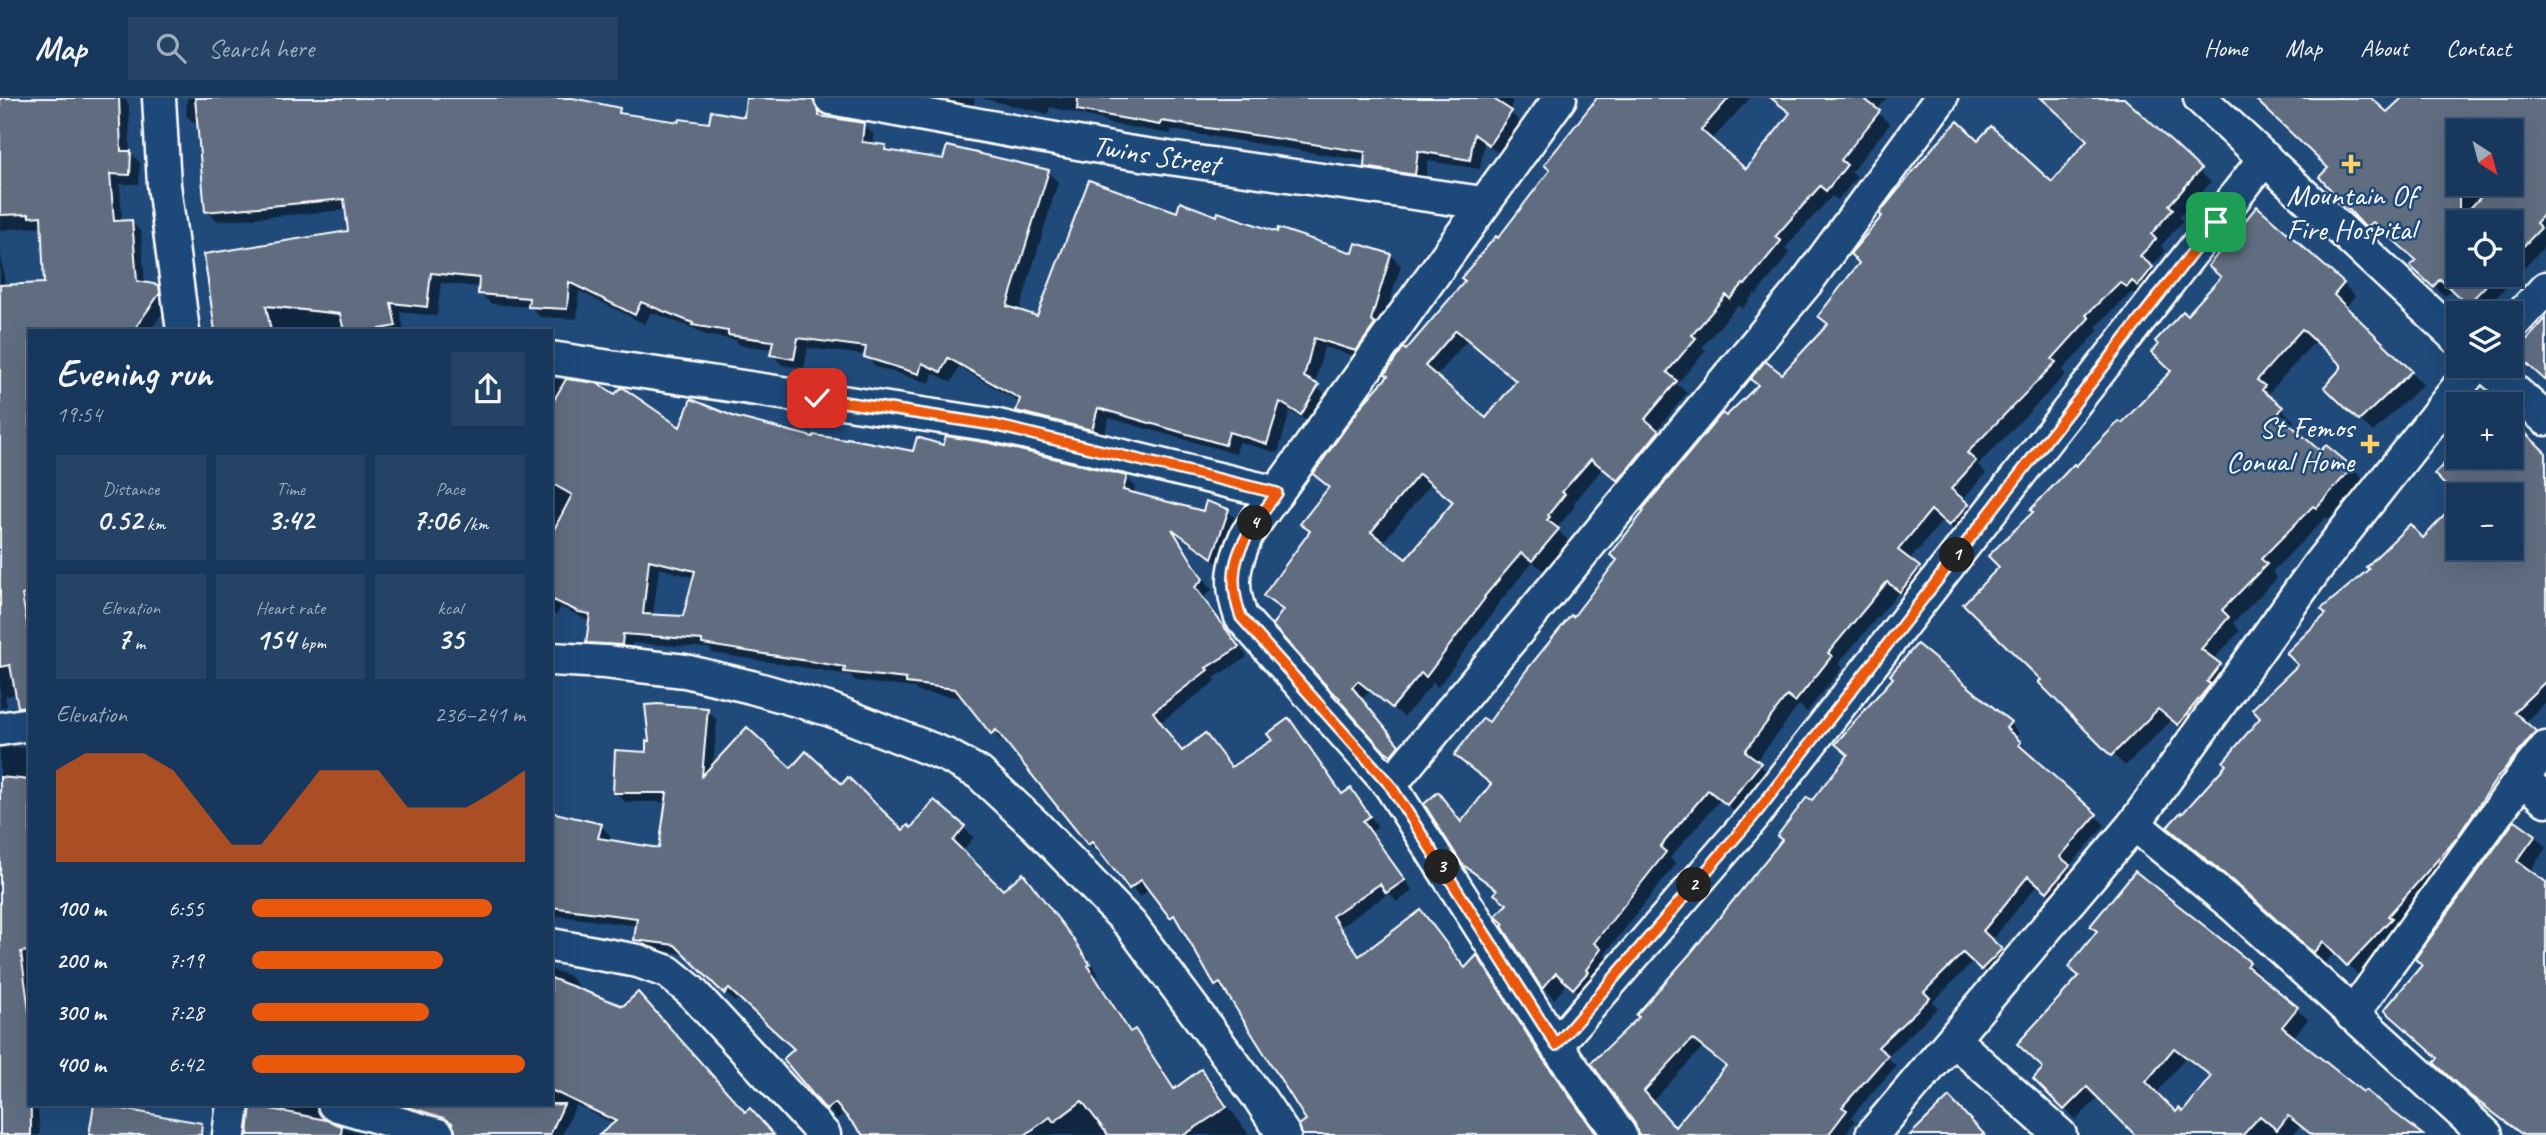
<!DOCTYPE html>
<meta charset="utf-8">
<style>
body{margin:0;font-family:Caveat,sans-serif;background:#244365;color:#f1f3f6;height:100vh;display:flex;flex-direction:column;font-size:26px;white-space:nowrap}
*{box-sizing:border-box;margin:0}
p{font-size:23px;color:#9eacbb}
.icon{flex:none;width:38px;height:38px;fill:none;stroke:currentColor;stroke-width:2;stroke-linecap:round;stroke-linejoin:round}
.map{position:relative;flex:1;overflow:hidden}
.side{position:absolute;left:28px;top:231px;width:525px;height:777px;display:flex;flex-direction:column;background:#17385c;border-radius:0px;box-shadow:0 7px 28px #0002,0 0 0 2px #365272}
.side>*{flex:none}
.needle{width:46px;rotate:144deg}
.tools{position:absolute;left:2446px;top:21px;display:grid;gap:14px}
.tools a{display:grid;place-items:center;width:77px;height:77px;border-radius:0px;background:#17385c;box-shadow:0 7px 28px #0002,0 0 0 2px #365272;font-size:35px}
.pin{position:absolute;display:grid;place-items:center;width:60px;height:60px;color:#fff;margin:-30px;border-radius:14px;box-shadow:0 4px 10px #0006}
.km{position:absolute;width:35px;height:35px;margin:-18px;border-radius:50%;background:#222;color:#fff;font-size:19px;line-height:35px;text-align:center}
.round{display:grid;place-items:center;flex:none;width:74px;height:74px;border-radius:0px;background:#244365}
.overview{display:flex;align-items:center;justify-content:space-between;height:119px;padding:0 28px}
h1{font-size:38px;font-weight:800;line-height:52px}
.figures{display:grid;grid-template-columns:repeat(3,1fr);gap:10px;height:119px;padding:7px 28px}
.figures div{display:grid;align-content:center;border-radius:0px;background:#244365;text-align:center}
.figures b{font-size:30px;font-weight:800}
.figures small{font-size:19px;font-weight:400}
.figures p{font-size:19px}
.chart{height:196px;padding:14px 28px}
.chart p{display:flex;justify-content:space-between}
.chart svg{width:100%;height:126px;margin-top:7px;fill:#ea580c;opacity:.7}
ul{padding:0 28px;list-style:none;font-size:23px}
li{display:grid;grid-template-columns:112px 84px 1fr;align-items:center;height:52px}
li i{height:18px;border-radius:9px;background:#ea580c}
header{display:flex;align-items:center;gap:42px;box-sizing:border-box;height:98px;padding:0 35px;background:#17385c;border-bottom:2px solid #365272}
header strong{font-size:33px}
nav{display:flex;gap:38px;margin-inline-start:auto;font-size:24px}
.search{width:490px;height:63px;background:#244365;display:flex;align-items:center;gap:18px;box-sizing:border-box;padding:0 24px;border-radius:0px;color:#9eacbb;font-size:26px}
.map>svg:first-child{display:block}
.shadow{fill:#0007;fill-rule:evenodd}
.building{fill:#606d80;stroke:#fff;stroke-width:2;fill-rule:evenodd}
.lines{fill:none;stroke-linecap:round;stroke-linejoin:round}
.street-casing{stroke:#fff;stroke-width:37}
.street{stroke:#1f4a7a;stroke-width:32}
.route-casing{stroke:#fff;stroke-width:14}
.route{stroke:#ea580c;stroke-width:9}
.poi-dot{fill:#ffd166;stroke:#1f4a7a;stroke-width:2.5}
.labels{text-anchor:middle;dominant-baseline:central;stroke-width:5;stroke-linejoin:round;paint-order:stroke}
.street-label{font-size:30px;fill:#fff;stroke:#1f4a7a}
.poi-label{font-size:30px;fill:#fff;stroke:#1f4a7a}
</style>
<header>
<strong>Map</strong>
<div class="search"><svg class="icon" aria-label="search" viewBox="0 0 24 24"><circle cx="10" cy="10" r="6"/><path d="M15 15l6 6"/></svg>Search here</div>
<nav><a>Home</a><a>Map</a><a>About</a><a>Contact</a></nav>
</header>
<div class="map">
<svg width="2546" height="1037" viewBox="0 0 2546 1037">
<rect width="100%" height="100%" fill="#1f4a7a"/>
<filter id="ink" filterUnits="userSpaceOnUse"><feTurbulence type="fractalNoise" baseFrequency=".0143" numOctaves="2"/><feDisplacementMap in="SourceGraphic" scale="14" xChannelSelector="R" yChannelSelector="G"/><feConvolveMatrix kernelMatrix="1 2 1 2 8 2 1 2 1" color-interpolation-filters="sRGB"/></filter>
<g filter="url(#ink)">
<!-- shadow -->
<g class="shadow">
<path d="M0 0H124L129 7 130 54 140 65 139 86H120L122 124 131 123 141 134 145 186 158 189 168 199 169 206 150 233H30V594L5 598 7 608 0 610V149L5 188 45 186 43 128 0 132Z"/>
<path d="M187 0H581L586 4 619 11 625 18 681 26 710 27 745 21 748 0H827L823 9 826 21 863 27 874 37 873 47 885 49 891 54 945 63 1048 74 1058 84 1019 214 1038 220 1178 116 1218 120 1354 157H1391L1401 168 1380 233 1367 262 1324 249 1315 287 1328 299 1312 326 1290 313 1278 355 1239 344 1236 356 1109 320 1103 341 1029 324 1018 313 1021 305 959 269 952 284 933 275 930 285 876 269 865 257 808 250 804 270 782 267 772 256 773 251 740 247 736 242 705 237 700 233 651 214 645 226 579 193 577 221 540 219 531 209 491 206 480 195V189L441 185 437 218 400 214 404 233H215L349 135 347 112 218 123 207 113 200 29 186 18Z"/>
<path d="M940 0H975L973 8Z"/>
<path d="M980 0H1513L1510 14 1521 25 1500 56 1484 45 1480 71 1428 63 1425 86 1376 79 1365 69 1366 63 1171 32V36L1107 25 1104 22 1050 9 1048 16Z"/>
<path d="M1599 0H1750L1711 43 1746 73 1791 16 1769 0H1887L1876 13 1890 26 1851 74 1857 79 1838 102 1832 98 1785 150 1790 155 1756 197 1755 195 1742 211 1738 207 1702 249 1706 252 1677 286 1687 295 1656 333 1669 346 1630 392 1603 370 1573 406 1575 408 1558 429V433L1569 443 1544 473 1533 464 1494 511 1495 512 1438 589 1433 585 1404 619 1370 593 1362 601 1409 659 1395 661 1383 648 1284 514 1265 497 1311 434 1331 390 1390 278 1406 254 1499 142 1552 72ZM1468 241 1517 283 1486 322 1436 279ZM1431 386 1454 405 1406 463 1382 445Z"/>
<path d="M2043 0H2119L2211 84 2179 119 2183 123 2161 148 2166 153 2151 169 2163 181 2139 199 2132 194 2096 229 2099 232 2062 273 2066 276 1978 367 1986 375 1962 402 1979 418 1961 438 1943 422 1909 463 1930 481 1912 504 1899 494 1838 566 1842 570 1807 614 1799 607 1756 664 1771 677 1739 717 1720 702 1670 760 1676 766 1604 857 1611 864 1585 900 1568 885 1554 901 1544 890 1504 828 1508 807 1497 796 1498 794 1464 765 1438 697 1463 725 1493 688 1456 657 1489 627 1573 521 1727 320 1782 278 1829 227 1978 44 2052 87 2089 43Z"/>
<path d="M2256 0H2368L2387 16 2407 0H2546V147L2481 215H2478L2452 191 2445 198 2424 179 2418 163 2385 134 2379 140 2376 138 2364 126 2330 71ZM2459 33H2511V86H2459ZM2459 124H2511V177H2459Z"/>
<path d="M2343 186 2355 198 2345 210 2423 286 2373 334 2326 289 2343 268 2316 242 2269 295 2276 302 2274 304 2294 323 2289 328 2320 356 2351 370 2364 382 2329 421 2326 419 2272 474 2277 480 2233 525 2240 533 2213 562 2232 580 2191 638 2172 622 2125 668 2041 584 2043 582 2002 469 2076 370 2122 328 2173 273 2187 219Z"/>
<path d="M551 280 596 287 681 332 734 320 814 341 915 355 945 349 1126 379 1135 389 1134 396 1204 415 1228 413 1238 423 1222 468 1176 436 1212 492 1204 499 1247 559 1214 580 1216 583 1161 624 1183 654 1205 638 1233 670 1274 643 1289 622 1299 632 1343 697 1350 692 1360 702 1378 729 1372 733 1413 793 1397 804 1389 795 1340 829 1361 859 1421 814 1467 872 1477 860 1486 869 1550 969 1598 1037H1314L1309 1022 1228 895 1226 896 1217 887 1181 828 1150 791 1140 799 1102 753 1099 756 1089 746 1006 641 1002 644 964 600 918 594 914 590 856 583 850 577 713 555 709 550 632 545 631 556 598 554 588 544 591 524 561 509 556 517 551 514V442L555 436 551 434ZM659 470 695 480 685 520 653 518Z"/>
<path d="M2459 354V359L2546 358V604L2524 625 2546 645 2402 833 2359 878 2335 854 2325 865 2259 805 2169 729 2183 719 2424 442 2459 450H2511V397L2459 399 2436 376Z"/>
<path d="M707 612 717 622 713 668 791 672 842 688 903 735 911 732 934 705 974 739 962 754 1003 794 1023 777 1033 787 1082 851 1099 877 1096 878 1132 934 1135 933 1144 943 1176 991 1201 974 1211 983 1249 1037H866L845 1014 837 1021 825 1008 797 952 740 899 735 904 686 856 646 851 636 841 638 828 551 817V632L554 716 601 728 611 738 609 743 661 752 667 704H625L615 694 648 656Z"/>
<path d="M2009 625 2019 635 2014 640 2030 655 2028 657 2105 727 2069 769 2079 778 2057 803 2038 786 1991 843 2010 862 1992 880 1974 863 1933 904 1938 910 1887 959 1896 968 1851 1019 1855 1023 1845 1037H1640L1641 919 1812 705ZM1703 949 1727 969 1676 1031 1652 1004Z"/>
<path d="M16 649 30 650V1006H78L38 1010 40 1037H0V650Z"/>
<path d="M2535 738 2546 749 2530 774 2546 787V1037H2523L2399 924Z"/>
<path d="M2249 865 2260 876 2257 879 2308 921 2293 940 2364 997 2421 1037H2311L2300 1028 2292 1037H2137L2099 999 2076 1022 2035 981 2045 971 2080 879 2070 869ZM2185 960 2212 980 2184 1017 2176 1016 2156 996Z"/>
<path d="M551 872 568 877 577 886 575 891 773 1037H602L615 1026 576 1007 562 1037H457L455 1028 382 1006H551Z"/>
<path d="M252 1006H327L324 1011 326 1024 368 1037H249Z"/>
</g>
<!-- building -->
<g class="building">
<path d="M0 0H119L121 53H131L130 77 110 76 114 123 132 122 137 183 159 187 160 195 133 233H30V495L22 497 30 542V608L18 609 10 567 0 569V187L44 185 41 118 29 119V116L0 117Z"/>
<path d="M195 0H573L620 10 619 15 679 24 680 21 709 25 711 13 744 19 746 0 813 2 819 14V18L864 25 862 44 886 47 885 52 943 61 947 48 1049 72 1007 208 1037 218 1089 82 1177 114 1180 104 1217 118 1218 114 1277 134 1278 130 1353 155 1356 145 1391 156 1371 222 1375 226 1356 253 1314 240 1304 279 1319 287 1301 317 1280 304 1267 346 1229 334 1225 347 1098 310 1092 332 1016 313 1020 301 948 260 941 274 922 265 919 276 864 259 866 249 798 240 794 261 770 257 773 243 728 237V233L692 227 693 225 641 204 635 217 569 184 567 211 528 209 529 200 478 196 479 180 431 175 427 209 391 205 396 228 370 233H344L340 216 266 208 271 233H215L204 156 348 133 344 101 205 114Z"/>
<path d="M1078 0H1492L1512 13 1489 47 1474 36 1470 62 1418 53 1415 77 1364 69 1365 54 1161 23 1160 27 1077 12Z"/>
<path d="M1597 0H1729L1701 32 1746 71 1790 15 1771 0H1863L1880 13 1841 62 1847 67 1826 93 1820 88 1775 139 1781 143 1745 187 1743 186 1730 201 1726 197 1692 237 1696 240 1667 274 1677 283 1645 321 1659 333 1618 383 1591 361 1562 394 1565 396 1548 417 1550 419 1547 422 1559 431 1532 463 1521 455 1484 499 1485 500 1426 579 1421 575 1392 610 1358 583 1352 589 1399 647 1391 657 1381 650 1339 602 1340 600 1331 593 1272 527 1283 512 1263 498 1310 433 1300 426 1329 389 1313 376 1362 307 1388 278 1385 276 1403 250 1406 252 1465 183 1461 180 1496 138 1498 140 1550 72 1544 67ZM1456 232 1516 283 1486 320 1425 268ZM1419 376 1453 404 1406 461 1371 434Z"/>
<path d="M2041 0H2124L2201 71 2169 107 2173 111 2151 136 2156 141 2140 158 2153 169 2138 188 2132 183 2127 189 2120 184 2086 217 2089 220 2052 261 2056 264 1967 355 1976 363 1951 391 1969 406 1949 428 1931 412 1898 452 1920 469 1900 494 1887 484 1828 555 1832 558 1795 604 1787 598 1745 653 1761 665 1727 707 1708 692 1660 749 1666 754 1594 845 1601 851 1586 872 1588 874 1573 891 1556 875 1542 891 1502 828 1504 826 1495 818 1507 806 1494 796 1497 792 1462 766 1424 706 1438 694 1461 724 1491 686 1454 657 1483 620 1489 624 1525 574 1571 517 1573 519 1617 462 1610 457 1644 413 1642 412 1722 315 1726 318 1758 287 1750 281 1765 263 1782 276 1828 226 1818 218 1859 165 1850 156 1882 118 1879 116 1884 109 1934 48 1958 23 1978 42 1991 28 2052 84 2087 42Z"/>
<path d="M2254 0H2371L2387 14 2402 0H2546V114L2536 125 2541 130 2511 161V124H2459V177H2496L2467 207 2440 181 2433 189 2410 168 2416 162 2373 124 2366 130 2363 127 2319 79 2328 70ZM2459 33H2511V86H2493L2459 122Z"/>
<path d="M2257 108 2344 185 2334 197 2412 273 2359 323 2324 289 2341 270V267L2302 231 2257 282 2265 288 2262 292 2283 309 2278 316 2320 353 2326 347 2353 369 2316 410 2313 408 2261 461 2267 466 2222 512 2229 519 2201 551 2221 566 2207 584 2211 586 2178 627 2158 611 2111 658 2038 584 2041 582 1963 506 1999 469 1988 458 2033 414 2030 412 2074 366 2076 368 2119 323 2122 325 2171 273 2151 254 2158 247 2155 243 2183 213 2187 217 2221 179 2208 168Z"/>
<path d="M2546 220V283L2515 255Z"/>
<path d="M566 281 597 285 615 296 622 289 680 329 691 301 735 319 813 339 814 337 846 342 847 340 913 353 917 339 943 347 946 338 990 345 1127 378 1123 392 1203 413 1206 403 1229 411 1212 460 1172 431 1203 481 1195 489 1239 549 1206 570 1208 572 1153 614 1182 653 1205 635 1231 669 1272 642 1267 636 1289 620 1342 696 1351 690 1370 718 1363 723 1405 782 1386 795 1380 786 1332 818 1359 858 1421 812 1465 870 1477 857 1541 958 1597 1037H1302L1299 1027 1306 1022 1220 885 1215 888 1174 817 1170 820 1141 782 1129 791 1092 744 1088 747 996 632 991 636 955 591 906 585V581L844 574 845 569 702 546V542L623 536 622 547 586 545 590 516 579 514 551 501V437L572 397 551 385V307ZM649 462 695 473 683 518 643 516Z"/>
<path d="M2511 321 2546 355V583L2514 614 2536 633 2497 680 2456 741 2388 818 2392 820 2347 868 2323 844 2313 855 2246 794 2167 729 2181 714 2182 716 2226 667 2223 664 2260 620 2252 611 2298 567 2286 555 2326 516 2321 511 2369 471 2366 469 2410 426 2423 440 2459 402V450H2511V397H2455L2434 376 2451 359H2511Z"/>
<path d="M1917 546 2011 624 2006 630 2021 644 2019 647 2097 716 2060 759 2070 767 2047 794 2028 778 1983 833 2002 851 1981 872 1963 855 1924 894 1930 900 1878 949 1888 957 1842 1009 1847 1012 1828 1037H1638L1635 1026 1591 965 1639 919 1636 917 1689 857 1782 742 1777 738 1807 699 1812 702 1848 657 1835 646 1893 580 1890 577ZM1692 941 1726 968 1675 1029 1644 993Z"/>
<path d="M658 606 708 610 702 678 747 629 791 670 806 653 842 686 848 679 903 732 908 727 911 730 934 702 965 728 953 743 1003 792 1023 775 1072 839 1090 866 1088 868 1130 934 1135 931 1174 991 1201 971 1227 1009 1184 1037H1108L1082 1003 1054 1024 1050 1019 1025 1037H863L835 1005 826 1012 783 961 794 951 729 891 724 896 675 847 634 842 637 820 551 809V714L602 726 598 740 659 750 667 695H613L615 652 646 654V643H649L645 607Z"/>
<path d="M0 679 30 682V775H27L30 853 21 854 30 920 31 1037H0Z"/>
<path d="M2515 722 2536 737 2517 763 2546 784V1037H2523L2468 996 2434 965 2438 960 2384 912 2422 867 2415 861Z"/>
<path d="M2135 773 2250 864 2247 868 2298 909 2282 929 2363 994 2365 992 2423 1037H2312L2288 1018 2277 1032 2260 1018 2243 1037H2135L2087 989 2064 1012 2033 981 2043 970 2017 946 2079 878 2068 869 2097 833 2090 828ZM2174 950 2211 978 2183 1014 2179 1010 2176 1014 2146 984Z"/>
<path d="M551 880 623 908 638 894 745 1014 750 1010 774 1037H599L616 1023 551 992Z"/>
<path d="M1949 999 1985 1037H1910Z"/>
<path d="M94 1006 202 1025 201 1037H89Z"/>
<path d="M564 1006 550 1037H456L452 1025 444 1020 402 1007Z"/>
<path d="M251 1007 326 1022 342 1028 341 1037H248Z"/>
</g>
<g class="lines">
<!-- street casing -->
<g class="street-casing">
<g id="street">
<path d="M159 0 164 87 183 233"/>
<path d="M831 0 1127 54 1483 105"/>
<path d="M1560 0 1247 436C1233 468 1229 485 1241 519L1390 687 1556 947 1620 1037"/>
<path d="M2200 0 2459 242"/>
<path d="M2511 228 2546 190"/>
<path d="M551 260 994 327 1277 395"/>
<path d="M2486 268 2546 321"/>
<path d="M551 561 605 564 685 573 751 589 831 612 948 658 979 675 1035 727 1131 827 1260 1001 1284 1037"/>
<path d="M0 631 30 626"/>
<path d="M2546 650 2522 680 2546 702"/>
<path d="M1390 687 1806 185 1941 0"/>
<path d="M2134 726 2234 808 2486 1037"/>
<path d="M551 847 638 863 668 874 690 892 824 1037"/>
<path d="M2352 917 2522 680"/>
<path d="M1954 942 2060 1037"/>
<path d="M1556 947 1753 719 2265 60"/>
<path d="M334 1006 438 1037"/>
<path d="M229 1037 233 1006"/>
<path d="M1872 1037 2134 726 2317 469 2475 268"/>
</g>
</g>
<!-- street -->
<use href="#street" class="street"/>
</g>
</g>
<g class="lines" filter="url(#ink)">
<!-- route casing -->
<g class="route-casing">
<path id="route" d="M817 300 994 327 1277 395C1246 438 1221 464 1241 519L1390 687 1556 947 1753 719 2216 124"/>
</g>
<!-- route -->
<use href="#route" class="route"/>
</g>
<!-- markers -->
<g class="poi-dot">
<path d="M2347.5 55.5h7v7h7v7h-7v7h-7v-7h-7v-7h7z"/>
<path d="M2366.5 335.5h7v7h7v7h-7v7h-7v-7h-7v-7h7z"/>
</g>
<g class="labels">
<!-- street labels -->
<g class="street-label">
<text transform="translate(1156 57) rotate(9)">Twins Street</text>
</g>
<!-- poi labels -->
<g class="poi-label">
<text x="2351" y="97">Mountain Of<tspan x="2351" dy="34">Fire Hospital</tspan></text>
<text x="2354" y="329" text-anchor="end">St Femos<tspan x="2354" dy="34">Conual Home</tspan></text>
</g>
</g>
</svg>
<div class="tools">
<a><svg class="needle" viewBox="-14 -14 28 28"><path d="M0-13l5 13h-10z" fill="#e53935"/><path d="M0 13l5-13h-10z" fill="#9eacbb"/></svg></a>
<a><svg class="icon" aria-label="locate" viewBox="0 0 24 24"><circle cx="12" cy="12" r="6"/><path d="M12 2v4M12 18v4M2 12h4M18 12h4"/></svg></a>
<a><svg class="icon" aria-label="layers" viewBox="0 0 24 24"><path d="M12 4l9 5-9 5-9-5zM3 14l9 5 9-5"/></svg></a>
<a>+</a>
<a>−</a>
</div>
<div class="pin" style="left:2216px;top:124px;background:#1e9e55"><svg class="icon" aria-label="arrive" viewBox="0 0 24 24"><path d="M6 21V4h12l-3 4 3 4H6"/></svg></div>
<div class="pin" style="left:817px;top:300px;background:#d93025"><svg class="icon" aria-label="check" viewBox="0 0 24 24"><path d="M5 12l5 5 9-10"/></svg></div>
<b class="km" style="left:1957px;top:457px">1</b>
<b class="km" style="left:1694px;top:787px">2</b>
<b class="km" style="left:1442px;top:769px">3</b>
<b class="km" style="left:1255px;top:425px">4</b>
<section class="side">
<div class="overview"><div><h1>Evening run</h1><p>19:54</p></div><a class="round"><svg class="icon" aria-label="share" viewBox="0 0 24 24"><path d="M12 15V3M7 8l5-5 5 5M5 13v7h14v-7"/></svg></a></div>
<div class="figures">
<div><p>Distance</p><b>0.52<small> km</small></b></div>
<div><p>Time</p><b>3:42</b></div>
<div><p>Pace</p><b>7:06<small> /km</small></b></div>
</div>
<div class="figures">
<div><p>Elevation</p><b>7<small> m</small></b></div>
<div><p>Heart rate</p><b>154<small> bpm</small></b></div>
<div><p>kcal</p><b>35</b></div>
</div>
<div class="chart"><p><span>Elevation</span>236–241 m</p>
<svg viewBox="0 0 160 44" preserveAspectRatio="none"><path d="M0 44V12L10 6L20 6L30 6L40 12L50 25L60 38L70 38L80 25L90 12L100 12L110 12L120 25L130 25L140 25L150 19L160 12V44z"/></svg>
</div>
<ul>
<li><b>100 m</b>6:55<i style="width:88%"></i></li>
<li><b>200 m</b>7:19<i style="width:70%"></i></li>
<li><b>300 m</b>7:28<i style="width:65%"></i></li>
<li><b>400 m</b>6:42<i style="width:100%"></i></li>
</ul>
</section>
</div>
